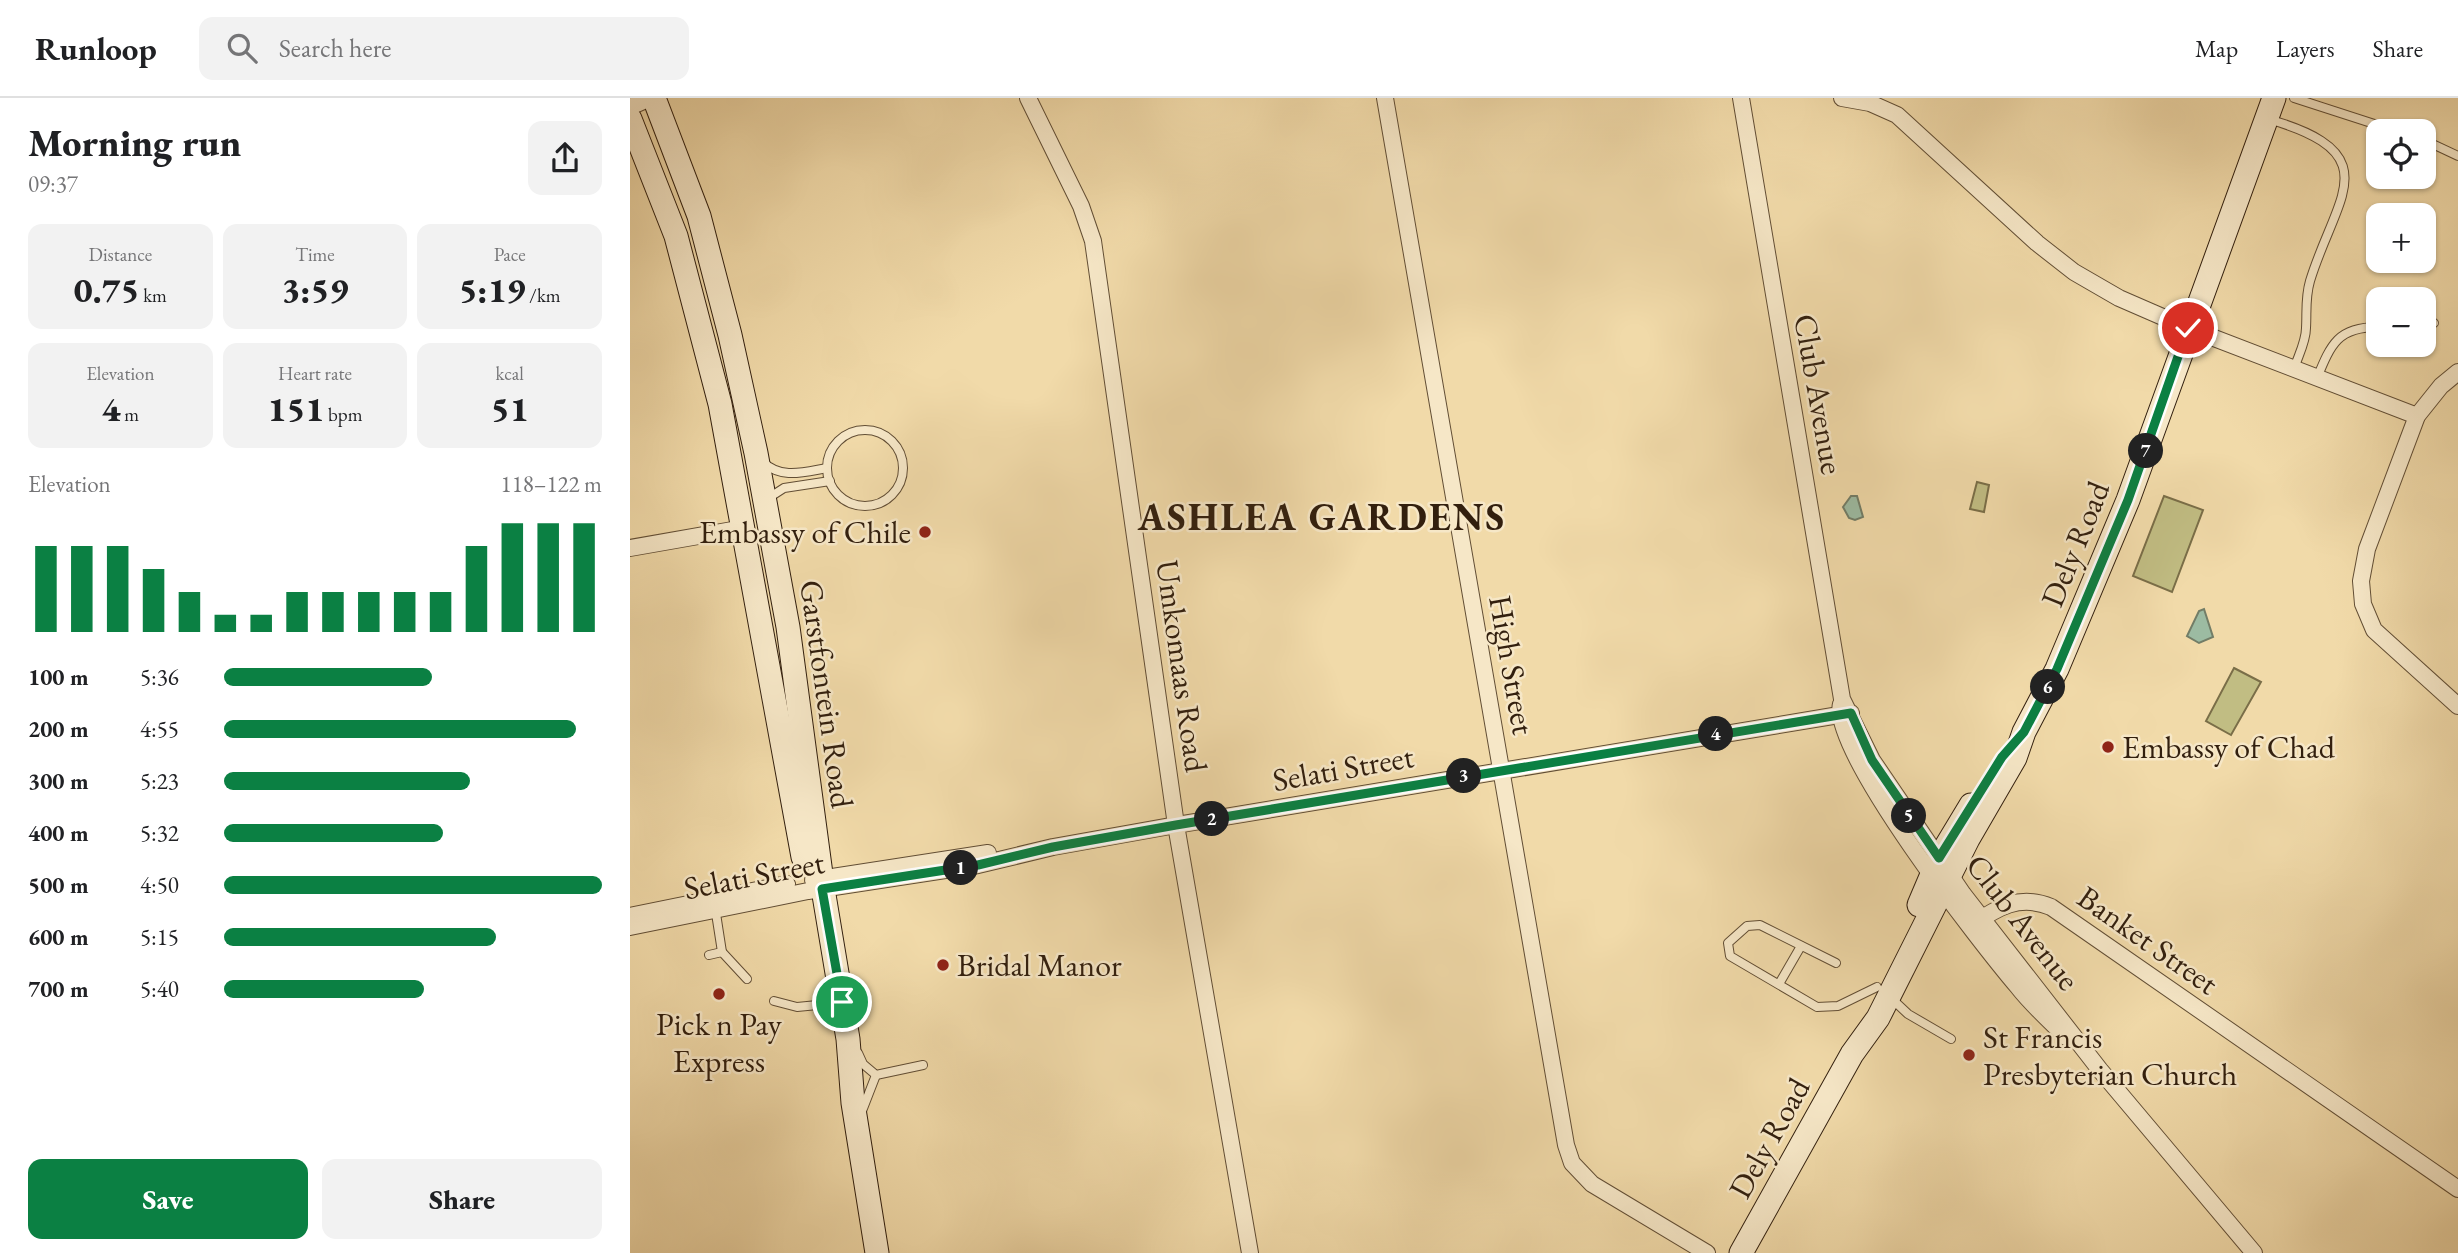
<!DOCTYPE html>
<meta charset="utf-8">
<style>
body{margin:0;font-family:"EB Garamond",serif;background:#f2f2f2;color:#202124;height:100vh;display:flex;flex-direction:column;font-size:26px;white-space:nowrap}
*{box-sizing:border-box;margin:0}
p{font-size:23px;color:#757577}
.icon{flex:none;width:38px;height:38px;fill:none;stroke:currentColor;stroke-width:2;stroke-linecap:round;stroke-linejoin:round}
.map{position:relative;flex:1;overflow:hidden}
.sheet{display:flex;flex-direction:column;background:#fff;width:630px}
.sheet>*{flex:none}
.fabs{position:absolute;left:1736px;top:21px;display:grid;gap:14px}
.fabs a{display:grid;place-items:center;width:70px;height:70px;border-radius:14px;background:#fff;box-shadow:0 2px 5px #0004;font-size:35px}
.pin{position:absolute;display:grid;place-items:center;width:60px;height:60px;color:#fff;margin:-30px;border:4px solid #fff;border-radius:50%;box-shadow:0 2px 7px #0007}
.km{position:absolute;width:35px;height:35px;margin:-18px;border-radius:50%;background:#222;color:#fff;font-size:19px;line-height:35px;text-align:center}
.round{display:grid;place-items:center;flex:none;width:74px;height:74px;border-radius:14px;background:#f2f2f2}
.overview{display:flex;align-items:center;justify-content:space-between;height:119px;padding:0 28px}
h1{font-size:38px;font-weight:800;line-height:52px}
.figures{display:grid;grid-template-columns:repeat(3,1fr);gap:10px;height:119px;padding:7px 28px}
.figures div{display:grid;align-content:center;border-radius:14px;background:#f2f2f2;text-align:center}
.figures b{font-size:35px;font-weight:800}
.figures small{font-size:19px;font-weight:400}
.figures p{font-size:19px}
.chart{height:196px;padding:14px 28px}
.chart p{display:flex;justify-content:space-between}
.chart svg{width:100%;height:126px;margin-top:7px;stroke:#0b8043;stroke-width:6}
.button{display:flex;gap:14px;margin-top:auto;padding:14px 28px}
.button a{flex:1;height:80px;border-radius:14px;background:#0b8043;color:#fff;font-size:28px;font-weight:800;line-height:80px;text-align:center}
.button a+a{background:#f2f2f2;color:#202124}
ul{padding:0 28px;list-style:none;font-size:23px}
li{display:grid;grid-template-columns:112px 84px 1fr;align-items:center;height:52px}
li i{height:18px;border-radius:9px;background:#0b8043}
header{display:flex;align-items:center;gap:42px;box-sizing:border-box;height:98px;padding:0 35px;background:#fff;border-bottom:2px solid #e0e0e0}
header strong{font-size:33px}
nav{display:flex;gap:38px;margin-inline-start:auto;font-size:24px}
.search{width:490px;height:63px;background:#f2f2f2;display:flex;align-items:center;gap:18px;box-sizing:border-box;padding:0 24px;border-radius:14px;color:#757577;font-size:26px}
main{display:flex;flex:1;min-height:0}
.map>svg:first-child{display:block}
.green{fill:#c1bd83;stroke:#7a6e48;stroke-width:2}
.water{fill:#9cbba2;stroke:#727d67;stroke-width:2}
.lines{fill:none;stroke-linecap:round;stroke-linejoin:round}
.lane-casing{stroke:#624e35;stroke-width:10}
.street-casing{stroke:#624e35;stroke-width:18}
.secondary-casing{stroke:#321f0e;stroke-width:25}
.lane{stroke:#f6e7c7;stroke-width:8}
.street{stroke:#f6e7c7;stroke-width:16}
.secondary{stroke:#f6e7c7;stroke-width:23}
.route-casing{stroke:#fff;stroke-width:14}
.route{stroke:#0b8043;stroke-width:9}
.poi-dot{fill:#8f2418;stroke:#f6e7c7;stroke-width:2.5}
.labels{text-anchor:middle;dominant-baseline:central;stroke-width:5;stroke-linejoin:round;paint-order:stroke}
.street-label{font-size:32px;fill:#321f0e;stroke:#f6e7c7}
.poi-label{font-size:32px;fill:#321f0e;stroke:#f6e7c7;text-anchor:start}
.district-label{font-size:38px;font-weight:bold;letter-spacing:2px;fill:#321f0e;stroke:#f6e7c7}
</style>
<header>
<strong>Runloop</strong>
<div class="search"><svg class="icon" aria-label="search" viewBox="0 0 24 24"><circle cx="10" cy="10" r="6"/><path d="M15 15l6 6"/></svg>Search here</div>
<nav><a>Map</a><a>Layers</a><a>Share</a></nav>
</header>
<main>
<section class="sheet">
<div class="overview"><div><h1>Morning run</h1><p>09:37</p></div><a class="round"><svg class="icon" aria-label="share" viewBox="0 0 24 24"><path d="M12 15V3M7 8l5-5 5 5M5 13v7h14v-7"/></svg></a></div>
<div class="figures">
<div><p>Distance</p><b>0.75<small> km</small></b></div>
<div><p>Time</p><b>3:59</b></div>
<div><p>Pace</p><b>5:19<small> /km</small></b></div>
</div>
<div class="figures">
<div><p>Elevation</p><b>4<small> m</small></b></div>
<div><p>Heart rate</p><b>151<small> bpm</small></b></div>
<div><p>kcal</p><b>51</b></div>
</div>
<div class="chart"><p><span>Elevation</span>118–122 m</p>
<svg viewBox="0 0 160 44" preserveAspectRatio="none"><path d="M5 44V14M15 44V14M25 44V14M35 44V22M45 44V30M55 44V38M65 44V38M75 44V30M85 44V30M95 44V30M105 44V30M115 44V30M125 44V14M135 44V6M145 44V6M155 44V6"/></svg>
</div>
<ul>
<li><b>100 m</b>5:36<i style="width:55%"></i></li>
<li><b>200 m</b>4:55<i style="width:93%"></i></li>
<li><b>300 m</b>5:23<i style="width:65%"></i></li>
<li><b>400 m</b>5:32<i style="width:58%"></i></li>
<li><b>500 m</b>4:50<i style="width:100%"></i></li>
<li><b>600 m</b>5:15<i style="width:72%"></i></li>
<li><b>700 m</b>5:40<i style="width:53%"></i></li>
</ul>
<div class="button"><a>Save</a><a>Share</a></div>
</section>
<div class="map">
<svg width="1828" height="1155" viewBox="0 0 1828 1155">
<rect width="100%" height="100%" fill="#f1daa9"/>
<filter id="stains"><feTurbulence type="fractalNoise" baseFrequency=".00286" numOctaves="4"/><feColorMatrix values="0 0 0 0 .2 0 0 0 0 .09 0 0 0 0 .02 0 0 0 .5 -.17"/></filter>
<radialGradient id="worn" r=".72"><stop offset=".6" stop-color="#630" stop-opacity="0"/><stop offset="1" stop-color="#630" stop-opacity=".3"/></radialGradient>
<!-- green -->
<g class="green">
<path d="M1347 384 1359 387 1354 414 1340 411Z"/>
<path d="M1534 398 1573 412 1542 494 1503 478Z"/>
<path d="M1604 570 1631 584 1601 637 1576 623Z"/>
</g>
<!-- water -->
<g class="water">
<path d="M1221 398H1227L1233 419 1225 422 1219 420 1213 409Z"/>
<path d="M1574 511 1583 539 1569 545 1557 538 1569 513Z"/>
</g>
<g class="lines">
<!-- lane casing -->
<g class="lane-casing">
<g id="lane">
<path d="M1664 0 1766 33"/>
<path d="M1638 21C1760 56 1706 98 1680 183 1675 200 1677 213 1676 230 1676 244 1668 258 1664 271"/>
<path d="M1794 42 1828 58"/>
<path d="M1794 232 1804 225"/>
<path d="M1687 280C1701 246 1708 229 1748 229"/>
<circle cx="235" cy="370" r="38"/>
<path d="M132 363C151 382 174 374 197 370"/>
<path d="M137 401 154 390 200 383"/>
<path d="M85 809 92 854"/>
<path d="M79 857 92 854 117 881"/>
<path d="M1206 865 1130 827 1117 828 1098 845 1100 858 1187 909 1208 908 1247 889"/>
<path d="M1149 886 1171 848"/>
<path d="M1261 900 1278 916 1321 941"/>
<path d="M144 903 167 909 198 906"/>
<path d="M228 955 233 966 246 977 293 967"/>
<path d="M232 1013 246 977"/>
</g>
</g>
<!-- street casing -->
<g class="street-casing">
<g id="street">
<path d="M398 0 451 108 463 143 546 727 620 1155"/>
<path d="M755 0 936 1047 942 1065 962 1086 1077 1155"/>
<path d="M1111 0 1212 601 1242 662 1333 796 1470 972 1624 1155"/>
<path d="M1212 0 1240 5 1267 17 1407 145 1444 174 1489 200 1558 230 1787 318"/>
<path d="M0 9 20 0"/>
<path d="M1828 274 1811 288 1787 318 1737 451 1731 483 1733 506 1744 532 1828 608"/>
<path d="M0 450 114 430"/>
<path d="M1211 606C1198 650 1353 848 1388 889 1402 907 1420 923 1436 939"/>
<path d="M183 782 358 755"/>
<path d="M0 818 157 786"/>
<path d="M1341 828C1367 809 1390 796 1421 809L1828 1091"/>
<path d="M0 829 178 793 348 767 423 749 546 727 1221 615"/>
</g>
</g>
<!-- secondary casing -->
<g class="secondary-casing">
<g id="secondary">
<path d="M24 0 69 118 100 237 126 355 158 529 193 791 218 941 223 1005 247 1155"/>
<path d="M0 21 46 138 90 306 173 759"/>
<path d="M1289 807 1309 760 1341 707"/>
<path d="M1111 1155 1222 956 1248 920 1338 741 1385 660 1394 634 1427 571 1498 402 1644 0"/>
</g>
</g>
<!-- lane -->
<use href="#lane" class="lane"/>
<!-- street -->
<use href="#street" class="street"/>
<!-- secondary -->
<use href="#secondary" class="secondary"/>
</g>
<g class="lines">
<!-- route casing -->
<g class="route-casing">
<path id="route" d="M212 904 192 791 348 767 423 749 546 727 1221 615 1242 662 1309 760 1372 659 1394 634 1427 571 1498 402 1558 230"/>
</g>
<!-- route -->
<use href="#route" class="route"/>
</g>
<!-- markers -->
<g class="poi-dot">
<circle cx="295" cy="434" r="7"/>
<circle cx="1478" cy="649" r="7"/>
<circle cx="313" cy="867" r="7"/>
<circle cx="89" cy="896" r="7"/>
<circle cx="1339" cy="957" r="7"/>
</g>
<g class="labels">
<!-- street labels -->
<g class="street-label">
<text transform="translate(1189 296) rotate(80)">Club Avenue</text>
<text transform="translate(1445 446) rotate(-68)">Dely Road</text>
<text transform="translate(882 567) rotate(80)">High Street</text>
<text transform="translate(552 568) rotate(82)">Umkomaas Road</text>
<text transform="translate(197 596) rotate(82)">Garstfontein Road</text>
<text transform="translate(713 670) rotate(-10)">Selati Street</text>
<text transform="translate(124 777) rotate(-11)">Selati Street</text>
<text transform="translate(1393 824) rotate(52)">Club Avenue</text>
<text transform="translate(1518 842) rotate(35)">Banket Street</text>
<text transform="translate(1139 1040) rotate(-61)">Dely Road</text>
</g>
<!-- poi labels -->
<g class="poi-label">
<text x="281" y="434" text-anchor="end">Embassy of Chile</text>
<text x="1492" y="649">Embassy of Chad</text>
<text x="327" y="867">Bridal Manor</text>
<text x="89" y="926" text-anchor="middle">Pick n Pay<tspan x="89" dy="37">Express</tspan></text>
<text x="1353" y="939">St Francis<tspan x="1353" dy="37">Presbyterian Church</tspan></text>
</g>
<!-- district labels -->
<g class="district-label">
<text x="692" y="418">ASHLEA GARDENS</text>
</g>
</g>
<rect width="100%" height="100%" filter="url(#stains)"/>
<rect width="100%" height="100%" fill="url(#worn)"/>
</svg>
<div class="fabs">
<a><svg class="icon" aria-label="locate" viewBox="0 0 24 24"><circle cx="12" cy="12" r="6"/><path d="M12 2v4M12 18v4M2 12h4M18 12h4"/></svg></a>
<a>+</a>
<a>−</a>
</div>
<div class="pin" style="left:212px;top:904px;background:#1e9e55"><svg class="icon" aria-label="arrive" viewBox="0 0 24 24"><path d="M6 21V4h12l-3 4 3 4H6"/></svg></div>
<div class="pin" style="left:1558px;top:230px;background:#d93025"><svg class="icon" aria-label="check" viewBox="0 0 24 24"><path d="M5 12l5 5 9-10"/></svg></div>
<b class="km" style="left:331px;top:770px">1</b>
<b class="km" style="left:582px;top:721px">2</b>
<b class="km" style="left:834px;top:678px">3</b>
<b class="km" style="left:1086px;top:636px">4</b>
<b class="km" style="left:1279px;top:718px">5</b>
<b class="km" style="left:1418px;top:589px">6</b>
<b class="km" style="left:1516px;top:353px">7</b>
</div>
</main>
